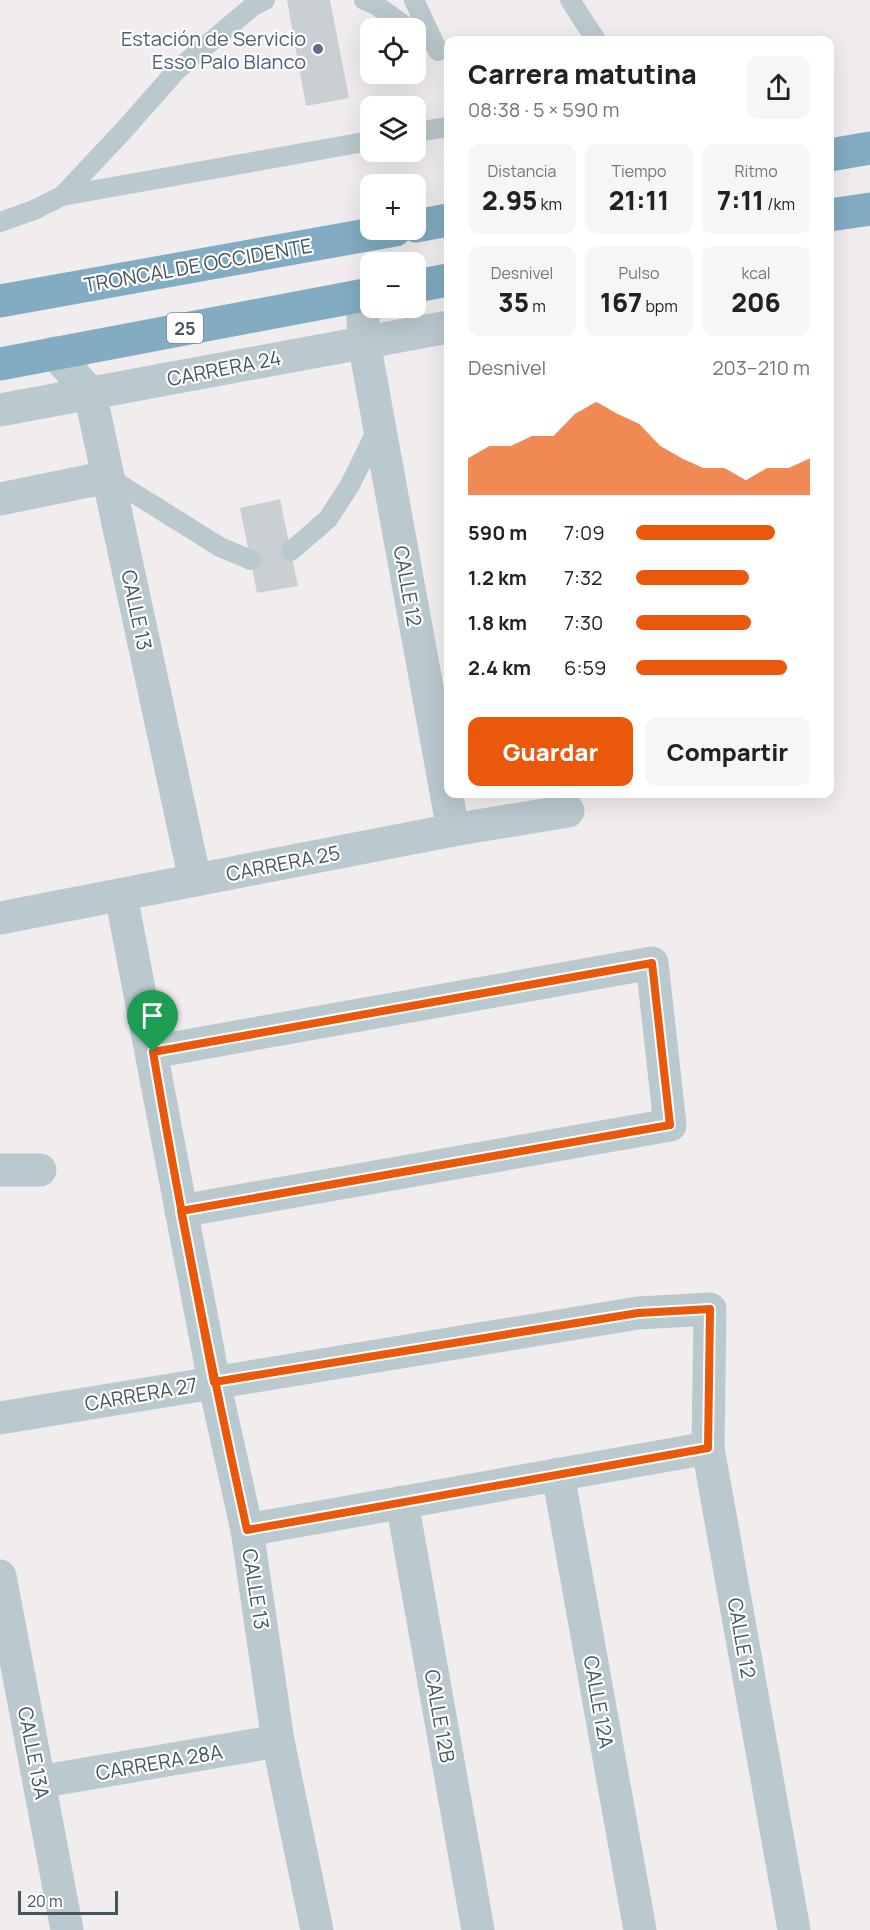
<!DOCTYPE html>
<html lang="es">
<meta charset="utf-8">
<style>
body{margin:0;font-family:Manrope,sans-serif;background:#f6f6f6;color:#222;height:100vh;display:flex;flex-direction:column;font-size:22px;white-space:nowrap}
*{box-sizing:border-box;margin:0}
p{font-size:20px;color:#767676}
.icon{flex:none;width:33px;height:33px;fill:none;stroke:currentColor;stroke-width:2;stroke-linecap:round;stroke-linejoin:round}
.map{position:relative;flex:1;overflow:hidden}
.panel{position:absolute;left:444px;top:36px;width:390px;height:762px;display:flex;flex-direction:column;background:#fff;border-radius:12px;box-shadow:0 6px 24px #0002}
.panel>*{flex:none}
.fabs{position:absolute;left:360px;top:18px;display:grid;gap:12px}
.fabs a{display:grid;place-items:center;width:66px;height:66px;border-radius:12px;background:#fff;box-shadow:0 6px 24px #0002;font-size:30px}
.scale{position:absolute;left:18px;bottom:15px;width:100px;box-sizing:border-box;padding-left:6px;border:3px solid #44565d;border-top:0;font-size:16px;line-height:21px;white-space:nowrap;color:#44565d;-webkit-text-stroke:4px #fff;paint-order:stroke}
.pin{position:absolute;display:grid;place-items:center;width:51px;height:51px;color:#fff;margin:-62px -26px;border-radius:50% 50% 50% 0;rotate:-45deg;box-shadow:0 0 6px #0007}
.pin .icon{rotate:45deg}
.round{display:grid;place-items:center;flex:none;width:63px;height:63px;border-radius:12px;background:#f6f6f6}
.overview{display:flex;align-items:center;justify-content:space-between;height:102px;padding:0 24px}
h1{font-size:27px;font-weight:800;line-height:45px}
.stats{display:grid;grid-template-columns:repeat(3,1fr);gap:9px;height:102px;padding:6px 24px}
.stats div{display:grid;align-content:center;border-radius:12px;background:#f6f6f6;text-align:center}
.stats b{font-size:26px;font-weight:800}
.stats small{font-size:16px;font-weight:400}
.stats p{font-size:16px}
.chart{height:168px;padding:12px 24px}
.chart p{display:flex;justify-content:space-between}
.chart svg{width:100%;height:108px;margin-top:6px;fill:#ea580c;opacity:.7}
.primary-button{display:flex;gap:12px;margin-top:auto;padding:12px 24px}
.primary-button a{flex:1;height:69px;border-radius:12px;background:#ea580c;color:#fff;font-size:24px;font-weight:800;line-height:69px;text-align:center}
.primary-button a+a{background:#f6f6f6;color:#222}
ul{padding:0 24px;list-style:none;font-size:20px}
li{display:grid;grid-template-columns:96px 72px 1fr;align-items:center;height:45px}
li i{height:15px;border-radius:8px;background:#ea580c}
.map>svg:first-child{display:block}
.building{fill:#c9cfd3}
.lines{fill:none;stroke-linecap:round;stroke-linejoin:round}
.lane{stroke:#bac9ce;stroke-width:20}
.street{stroke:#bac9ce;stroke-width:33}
.highway{stroke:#81acc1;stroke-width:33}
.route-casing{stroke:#fff;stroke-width:12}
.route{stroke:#ea580c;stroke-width:8}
.service-dot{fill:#5c6f8a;stroke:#fff;stroke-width:2}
.labels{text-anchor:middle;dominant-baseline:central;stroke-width:4.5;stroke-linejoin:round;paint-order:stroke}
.shield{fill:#fff;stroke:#7c898e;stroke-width:1.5}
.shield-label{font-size:18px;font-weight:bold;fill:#44565d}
.service-label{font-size:20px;fill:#4e5e75;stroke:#fff;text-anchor:end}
.street-label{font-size:20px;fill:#44565d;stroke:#fff}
</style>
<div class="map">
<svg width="870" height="1930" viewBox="0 0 870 1930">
<rect width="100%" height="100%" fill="#f1edee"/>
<!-- building -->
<g class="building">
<path d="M287 0H330L349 98 306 106Z"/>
<path d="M280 499 298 586 257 593 240 508Z"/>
</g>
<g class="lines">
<!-- lane -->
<g class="lane">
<path d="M364 0 376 5 408 28"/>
<path d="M414 0 438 51"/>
<path d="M570 0 596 40"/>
<path d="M416 132 448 127"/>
<path d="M62 196 370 141"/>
<path d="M0 222 34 210 62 196 124 130 177 70 253 6 265 0"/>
<path d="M108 477 220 547 251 560"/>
<path d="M291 551 328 519 350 485 379 426"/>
</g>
<!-- street -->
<g class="street">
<path d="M362 296 364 342 453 830"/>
<path d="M55 353 90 393 195 880"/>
<path d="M0 410 448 327"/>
<path d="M0 499 108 477"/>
<path d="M121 895 214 1382 247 1530 278 1741 317 1930"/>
<path d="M0 918 453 830 568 811"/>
<path d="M152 1052 652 963 670 1125 181 1211"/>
<path d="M0 1170H40"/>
<path d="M0 1418 638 1313 710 1309 708 1448 794 1930"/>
<path d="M558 1474 640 1930"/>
<path d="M402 1502 478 1930"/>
<path d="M247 1530 708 1448"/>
<path d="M0 1576 67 1930"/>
<path d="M39 1782 278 1741"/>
</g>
<!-- highway -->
<g class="highway">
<path d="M830 155 870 148"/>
<path d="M830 215 870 209"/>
<path d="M416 226 448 220"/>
<path d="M416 286 448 280"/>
<path d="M0 301 395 230"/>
<path d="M0 364 370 294"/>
</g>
</g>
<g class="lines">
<!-- route casing -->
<g class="route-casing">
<path id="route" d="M153 1052C180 1212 212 1371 247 1530L708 1448 710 1309 638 1313 214 1382 181 1211 670 1125 652 963 153 1052"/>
</g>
<!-- route -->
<use href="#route" class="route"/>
</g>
<!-- markers -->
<circle class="service-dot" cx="318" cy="49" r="6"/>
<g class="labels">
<!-- shield labels -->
<rect class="shield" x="167" y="313" width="36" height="30" rx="4.5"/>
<g class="shield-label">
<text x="185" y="328">25</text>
</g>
<!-- service labels -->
<g class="service-label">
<text x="306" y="38">Estación de Servicio<tspan x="306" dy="23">Esso Palo Blanco</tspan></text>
</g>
<!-- street labels -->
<g class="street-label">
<text transform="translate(198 265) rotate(-10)">TRONCAL DE OCCIDENTE</text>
<text transform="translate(224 368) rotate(-11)">CARRERA 24</text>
<text transform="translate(408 586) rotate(80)">CALLE 12</text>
<text transform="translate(137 610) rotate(78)">CALLE 13</text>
<text transform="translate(283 863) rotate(-11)">CARRERA 25</text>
<text transform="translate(141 1394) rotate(-10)">CARRERA 27</text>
<text transform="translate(256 1589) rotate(81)">CALLE 13</text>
<text transform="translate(742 1638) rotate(80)">CALLE 12</text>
<text transform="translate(599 1702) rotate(80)">CALLE 12A</text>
<text transform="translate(440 1716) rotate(80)">CALLE 12B</text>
<text transform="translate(34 1753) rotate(79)">CALLE 13A</text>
<text transform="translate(159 1762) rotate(-10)">CARRERA 28A</text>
</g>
</g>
</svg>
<div class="fabs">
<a><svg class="icon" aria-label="locate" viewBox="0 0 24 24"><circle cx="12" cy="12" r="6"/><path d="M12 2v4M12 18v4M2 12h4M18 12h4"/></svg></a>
<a><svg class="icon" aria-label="layers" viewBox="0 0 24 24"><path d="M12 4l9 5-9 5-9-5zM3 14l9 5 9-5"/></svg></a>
<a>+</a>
<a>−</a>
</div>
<div class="scale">20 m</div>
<div class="pin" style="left:153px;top:1052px;background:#1e9e55"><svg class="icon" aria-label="arrive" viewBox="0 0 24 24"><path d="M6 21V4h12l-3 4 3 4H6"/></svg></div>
<section class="panel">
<div class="overview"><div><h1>Carrera matutina</h1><p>08:38 · 5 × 590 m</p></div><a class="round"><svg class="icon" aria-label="share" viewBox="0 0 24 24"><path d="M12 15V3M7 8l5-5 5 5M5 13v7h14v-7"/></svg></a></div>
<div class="stats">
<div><p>Distancia</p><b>2.95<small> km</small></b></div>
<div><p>Tiempo</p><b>21:11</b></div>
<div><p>Ritmo</p><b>7:11<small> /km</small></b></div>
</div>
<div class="stats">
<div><p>Desnivel</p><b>35<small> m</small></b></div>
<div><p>Pulso</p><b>167<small> bpm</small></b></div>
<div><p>kcal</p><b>206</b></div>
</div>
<div class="chart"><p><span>Desnivel</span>203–210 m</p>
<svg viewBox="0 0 160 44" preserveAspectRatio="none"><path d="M0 44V29L10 24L20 24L30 20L40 20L50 11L60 6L70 11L80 15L90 24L100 29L110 33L120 33L130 38L140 33L150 33L160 29V44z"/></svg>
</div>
<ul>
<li><b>590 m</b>7:09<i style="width:80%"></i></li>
<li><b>1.2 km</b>7:32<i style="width:65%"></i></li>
<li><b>1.8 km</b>7:30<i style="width:66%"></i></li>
<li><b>2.4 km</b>6:59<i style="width:87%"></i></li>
</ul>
<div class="primary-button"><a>Guardar</a><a>Compartir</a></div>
</section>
</div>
